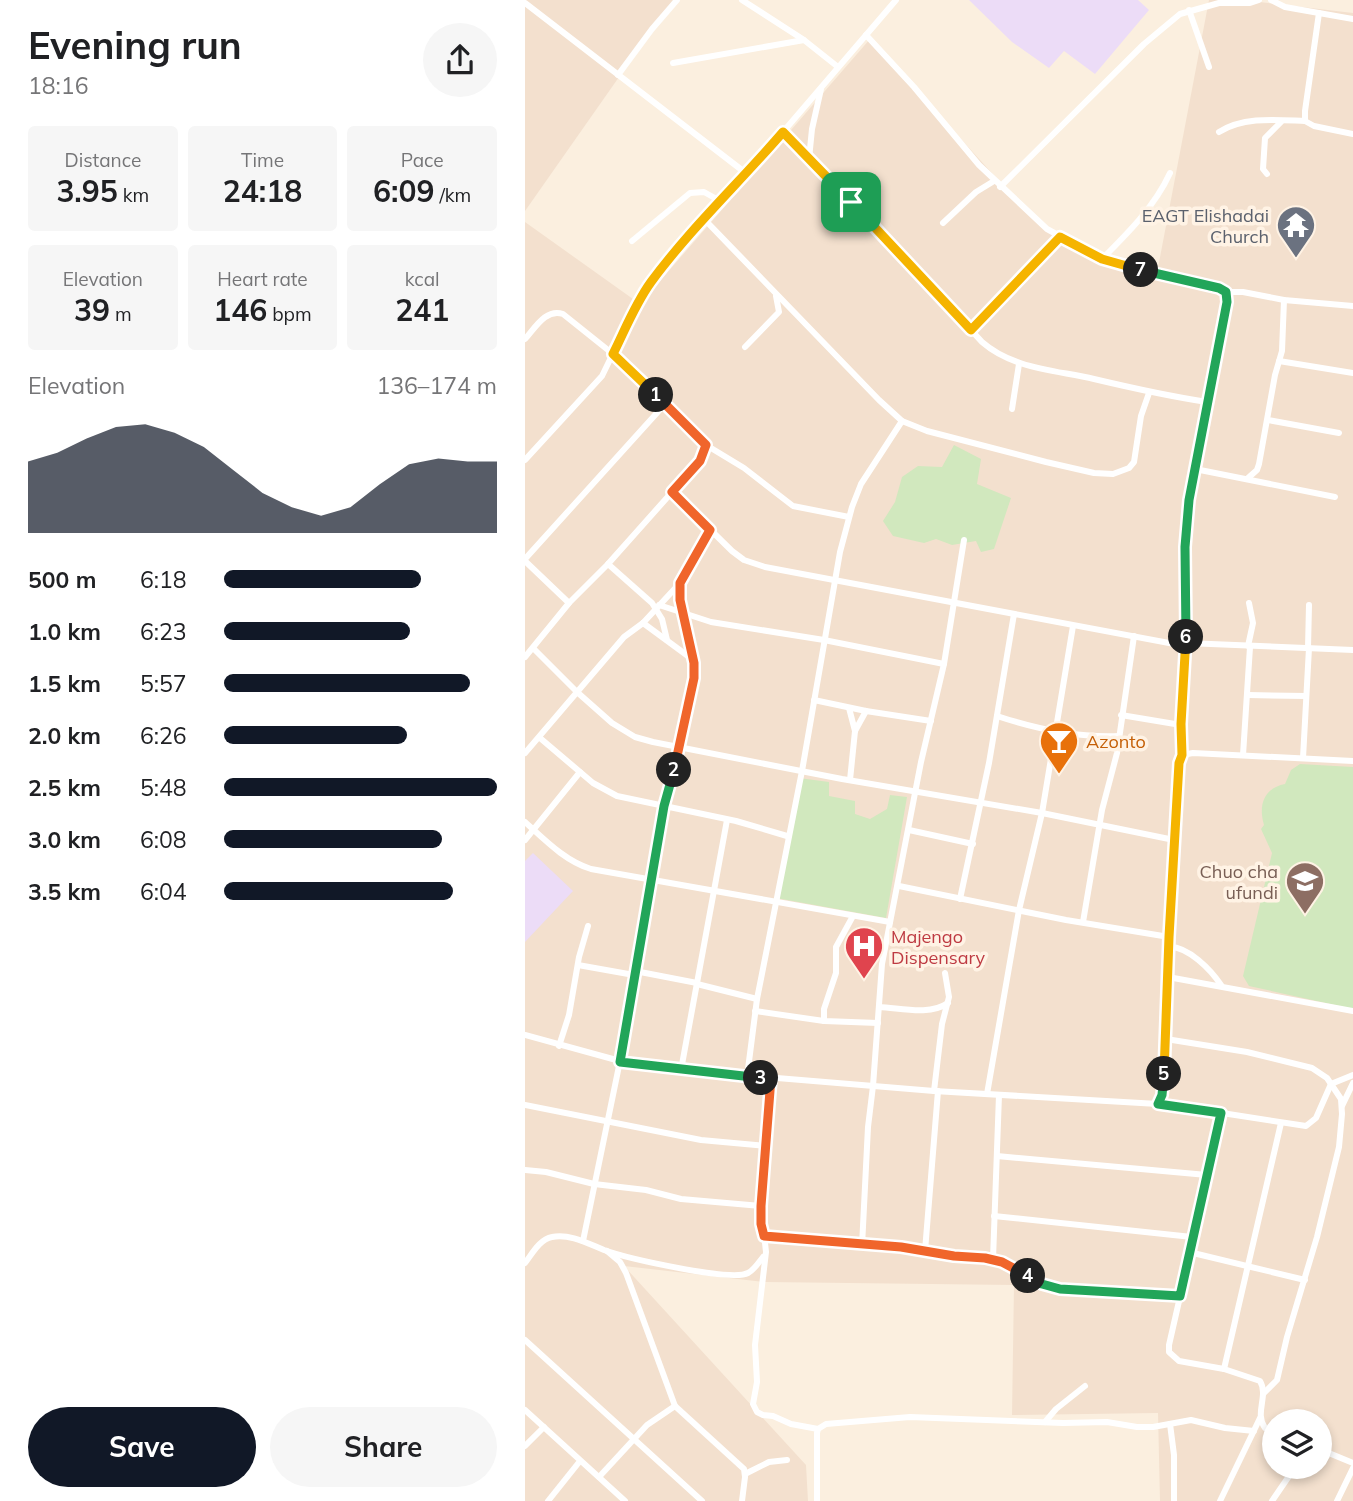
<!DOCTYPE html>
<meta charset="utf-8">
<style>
body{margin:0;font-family:Mulish,sans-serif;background:#f6f6f6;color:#202124;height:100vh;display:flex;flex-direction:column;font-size:26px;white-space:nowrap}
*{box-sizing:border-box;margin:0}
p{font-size:23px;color:#757577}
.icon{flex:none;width:38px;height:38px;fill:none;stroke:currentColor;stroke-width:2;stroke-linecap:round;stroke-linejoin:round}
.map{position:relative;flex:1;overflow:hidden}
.panel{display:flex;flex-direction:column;background:#fff;width:525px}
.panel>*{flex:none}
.buttons{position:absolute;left:737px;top:1409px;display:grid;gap:14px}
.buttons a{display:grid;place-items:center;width:70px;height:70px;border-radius:50%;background:#fff;box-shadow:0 4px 10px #0003;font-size:35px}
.pin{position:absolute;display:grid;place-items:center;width:60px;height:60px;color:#fff;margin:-30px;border-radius:14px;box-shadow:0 4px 10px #0006}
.km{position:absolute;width:35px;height:35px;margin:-18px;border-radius:50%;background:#222;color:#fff;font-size:19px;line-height:35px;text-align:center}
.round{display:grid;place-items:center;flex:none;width:74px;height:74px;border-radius:37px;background:#f6f6f6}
.overview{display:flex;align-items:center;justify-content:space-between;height:119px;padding:0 28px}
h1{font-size:38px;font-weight:700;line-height:52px}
.figures{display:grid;grid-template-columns:repeat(3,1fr);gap:10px;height:119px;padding:7px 28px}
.figures div{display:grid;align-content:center;border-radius:7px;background:#f6f6f6;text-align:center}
.figures b{font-size:30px;font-weight:700}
.figures small{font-size:19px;font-weight:400}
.figures p{font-size:19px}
.chart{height:196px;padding:14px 28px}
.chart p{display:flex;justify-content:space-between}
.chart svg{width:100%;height:126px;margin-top:7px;fill:#111827;opacity:.7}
.cta{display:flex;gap:14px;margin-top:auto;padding:14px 28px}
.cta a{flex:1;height:80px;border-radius:42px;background:#111827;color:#fff;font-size:28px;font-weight:700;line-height:80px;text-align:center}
.cta a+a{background:#f6f6f6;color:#202124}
ul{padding:0 28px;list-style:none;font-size:23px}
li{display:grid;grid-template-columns:112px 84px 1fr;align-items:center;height:52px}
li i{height:18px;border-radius:9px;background:#111827}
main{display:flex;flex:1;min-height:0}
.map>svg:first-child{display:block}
.residential{fill:#f3e0ce;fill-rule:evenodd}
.education{fill:#ecdcf7}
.green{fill:#d1e8be}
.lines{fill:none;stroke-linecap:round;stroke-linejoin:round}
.minor{stroke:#fff;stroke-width:6}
.split-1-casing{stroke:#fff;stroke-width:14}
.split-2-casing{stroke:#fff;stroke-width:14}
.split-3-casing{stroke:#fff;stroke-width:14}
.split-4-casing{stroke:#fff;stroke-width:14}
.split-5-casing{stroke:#fff;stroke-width:14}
.split-6-casing{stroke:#fff;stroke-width:14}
.split-7-casing{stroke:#fff;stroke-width:14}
.split-8-casing{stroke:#fff;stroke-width:14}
.split-1{stroke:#f5b400;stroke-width:9}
.split-2{stroke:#f0652b;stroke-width:9}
.split-3{stroke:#22a559;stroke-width:9}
.split-4{stroke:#f0652b;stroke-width:9}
.split-5{stroke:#22a559;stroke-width:9}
.split-6{stroke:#f5b400;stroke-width:9}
.split-7{stroke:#22a559;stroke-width:9}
.split-8{stroke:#f5b400;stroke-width:9}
.labels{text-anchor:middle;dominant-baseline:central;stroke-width:7;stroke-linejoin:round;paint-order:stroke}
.worship-label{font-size:18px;fill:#5b616d;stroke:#fff3e5;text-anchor:end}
.food-label{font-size:18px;fill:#c56008;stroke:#fff3e5;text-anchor:start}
.education-label{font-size:18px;fill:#785e54;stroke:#fff3e5;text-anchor:end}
.health-label{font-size:18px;fill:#be3a42;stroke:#fff3e5;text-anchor:start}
</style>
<main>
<section class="panel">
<div class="overview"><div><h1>Evening run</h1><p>18:16</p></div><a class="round"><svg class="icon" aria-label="share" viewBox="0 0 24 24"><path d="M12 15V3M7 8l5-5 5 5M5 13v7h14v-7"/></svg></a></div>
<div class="figures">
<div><p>Distance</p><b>3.95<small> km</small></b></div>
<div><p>Time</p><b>24:18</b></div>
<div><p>Pace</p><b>6:09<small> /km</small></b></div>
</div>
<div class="figures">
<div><p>Elevation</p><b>39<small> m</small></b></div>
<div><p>Heart rate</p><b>146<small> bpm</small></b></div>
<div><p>kcal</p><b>241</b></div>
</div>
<div class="chart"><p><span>Elevation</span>136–174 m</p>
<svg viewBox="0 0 160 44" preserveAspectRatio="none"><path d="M0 44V19L10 16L20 11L30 7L40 6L50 9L60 14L70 22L80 30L90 35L100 38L110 35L120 27L130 20L140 18L150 19L160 19V44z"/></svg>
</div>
<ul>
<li><b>500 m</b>6:18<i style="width:72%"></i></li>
<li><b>1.0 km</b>6:23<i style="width:68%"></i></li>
<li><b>1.5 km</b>5:57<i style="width:90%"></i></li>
<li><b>2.0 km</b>6:26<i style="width:67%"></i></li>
<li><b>2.5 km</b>5:48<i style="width:100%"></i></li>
<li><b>3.0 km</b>6:08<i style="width:80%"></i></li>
<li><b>3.5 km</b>6:04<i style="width:84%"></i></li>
</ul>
<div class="cta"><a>Save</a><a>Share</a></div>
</section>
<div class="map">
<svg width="828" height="1501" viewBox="0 0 828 1501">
<rect width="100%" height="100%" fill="#fbefdf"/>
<!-- residential -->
<g class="residential">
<path d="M0 0H148L0 211Z"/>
<path d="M684 0H718L828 13V1501H635L633 1413 487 1415 489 1285 240 1282 99 1266 281 1465 283 1501H0V222L115 304 345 39 505 215 527 234 570 259 632 273ZM749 1421H794V1466H749Z"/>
</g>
<!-- education -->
<g class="education">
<path d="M444 0H613L624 10 570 74 539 51 524 68 487 42Z"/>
<path d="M8 853 48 891 0 942V861Z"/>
</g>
<!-- green -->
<g class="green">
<path d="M429 445 456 459 452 484 486 498 469 549 456 552 451 541 427 545 411 539 399 543 368 536 358 521 370 502 377 477 393 466 417 467Z"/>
<path d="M775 764 828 767V1009L724 986 718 976 747 853 736 829 739 825C733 805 739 788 760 784L766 770Z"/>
<path d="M274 778 304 782V796L330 801V814L345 819 362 809 365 795 382 797 361 918 251 898Z"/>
</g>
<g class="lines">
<!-- minor -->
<g class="minor">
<path d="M217 0 279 40 313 67"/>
<path d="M746 0 760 7 828 19"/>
<path d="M0 3 222 174"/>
<path d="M664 10 684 67"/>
<path d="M794 13 780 111V121L789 126 828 134"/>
<path d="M341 35 389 87 454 165 522 229 577 259 694 288 701 292 702 302 682 402 661 526V614L656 725 657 755"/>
<path d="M148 63 279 40"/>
<path d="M93 75 127 29 152 0"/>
<path d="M258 132 373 250 457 342C488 369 530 370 569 379 607 388 643 396 682 402"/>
<path d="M694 132C719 116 753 120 780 121"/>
<path d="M284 159 287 129 296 89"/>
<path d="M742 174 738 169 740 138 756 122"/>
<path d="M475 187 619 44 655 14 694 3H725L734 0"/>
<path d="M180 220 354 400 377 421 402 431 521 462 569 473 588 474 604 468 609 462 616 416 624 393"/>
<path d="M418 223 451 192 469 181"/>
<path d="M107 241 165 193 179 192 197 202"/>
<path d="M577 259C603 233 630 206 645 173"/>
<path d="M701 292H718L759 300 828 306"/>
<path d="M446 330 535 237"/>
<path d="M0 339C10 328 21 308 38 314L88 354 181 445 175 461 164 473 83 564 44 603 0 657"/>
<path d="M220 347 254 312 251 296"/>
<path d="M754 361 828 373"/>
<path d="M487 409 494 364"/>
<path d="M743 420 814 433"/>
<path d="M181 445 219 468 268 506 324 517"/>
<path d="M0 460 77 376 111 306 126 282 258 132 371 0"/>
<path d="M670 469 810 497"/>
<path d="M723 478 732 470 734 464 750 375 757 351 759 300"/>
<path d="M147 492 207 551 219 560 240 567 660 646"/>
<path d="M0 559 140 404"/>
<path d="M0 561 44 603"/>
<path d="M83 564 127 603 137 619 142 640"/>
<path d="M155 583V600L167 659"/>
<path d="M134 605 186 622 299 640 419 664"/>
<path d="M661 643 828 650"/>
<path d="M723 646 728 623 724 603"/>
<path d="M8 648 52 692 87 723 110 737 128 742 317 779 517 813 649 840"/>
<path d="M783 648 784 605"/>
<path d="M723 695 781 696"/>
<path d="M289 700 341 711 406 721"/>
<path d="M324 708 330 731"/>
<path d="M596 715 656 725"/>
<path d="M472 716C511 729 552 738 594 736"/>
<path d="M15 738 68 783 92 796 211 821 262 836"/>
<path d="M0 753 99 637 118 623 155 583 185 530"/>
<path d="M718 755 725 647"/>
<path d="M778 758 784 648"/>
<path d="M325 780 330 731 341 711"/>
<path d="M0 822C20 840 40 861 66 869L365 922"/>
<path d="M384 830 448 844"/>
<path d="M0 840 55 772"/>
<path d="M374 886 541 920 644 937"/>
<path d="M435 899 464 763 489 614"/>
<path d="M558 922 577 810 592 753 609 636"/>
<path d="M644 947C663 946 686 970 696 985"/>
<path d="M53 965 109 975"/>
<path d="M110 971 172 983"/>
<path d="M643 977 828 1011"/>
<path d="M172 984 232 999"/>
<path d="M354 1007C376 1008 404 1016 423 1003"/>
<path d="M230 1011 299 1021 353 1023"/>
<path d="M299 1021V1009L311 973V947L328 916"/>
<path d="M0 1035 95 1061 156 1070 409 1091 633 1104 638 1086 644 937 654 763 657 755 668 753 828 761"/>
<path d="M641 1039 722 1052 787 1068 802 1078 816 1099 817 1114 814 1147 792 1237 762 1337 752 1380 739 1393"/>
<path d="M34 1046 44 1015 54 957 63 926"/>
<path d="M156 1070 202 820"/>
<path d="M222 1077 232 999 277 771 315 552 327 507 336 484 377 421"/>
<path d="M246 1078 236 1206 241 1252 230 1345 232 1382 228 1404 232 1412 238 1415 248 1416 266 1424 293 1429"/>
<path d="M409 1091 417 1024 424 997 420 973"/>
<path d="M462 1094 494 910 517 813 548 626"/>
<path d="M633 1104 697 1113 644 1345V1352L654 1361 699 1369 735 1381C744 1396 729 1413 740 1428L749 1431"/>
<path d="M0 1105 176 1140 241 1146"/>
<path d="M817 1106 828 1083"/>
<path d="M697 1113 781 1126 791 1118 806 1084 828 1075"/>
<path d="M472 1156 682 1175"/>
<path d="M0 1170 21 1172 69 1184 121 1190 156 1199 236 1206"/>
<path d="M469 1216 667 1237"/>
<path d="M239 1236 375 1247 429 1256 468 1259 517 1284 535 1289 655 1295"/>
<path d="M58 1241 95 1061 140 806 169 678 167 659 118 623"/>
<path d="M337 1246 343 1127 348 1086 357 964 396 762 419 664 439 540"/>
<path d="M82 1251 95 1262 101 1273 150 1406 219 1469 220 1477 217 1501"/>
<path d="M400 1251 413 1091"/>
<path d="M664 1252 780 1280"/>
<path d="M468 1259 474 1095"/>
<path d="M0 1263C7 1254 15 1239 27 1237 44 1233 64 1244 79 1250 101 1258 206 1282 223 1273 229 1270 234 1262 238 1257"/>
<path d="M0 1340 177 1501"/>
<path d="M699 1369 756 1123"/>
<path d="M0 1410 100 1501"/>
<path d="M520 1422 531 1409 560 1386"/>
<path d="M645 1424 649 1455V1501"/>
<path d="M0 1446 19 1427"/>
<path d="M794 1449 828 1463"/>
<path d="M220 1474 244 1462 262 1460"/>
<path d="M74 1477 122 1425 150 1406"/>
<path d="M23 1501 55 1461"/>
<path d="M292 1501V1433L293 1429 301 1424 385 1417 538 1423 582 1422 612 1427H628L666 1420 700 1428 729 1431"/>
<path d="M695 1501 735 1418"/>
<path d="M747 1501 771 1466"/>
<path d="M812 1501 828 1468"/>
</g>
</g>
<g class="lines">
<!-- split-1 casing -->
<g class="split-1-casing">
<path id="split-1" d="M131 395 88 354C100 330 110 304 126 282 165 229 215 182 258 132L326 202"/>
</g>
<!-- split-2 casing -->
<g class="split-2-casing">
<path id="split-2" d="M131 395 181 445 175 461 147 492 185 530 155 583V600L169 663V678L149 770"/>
</g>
<!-- split-3 casing -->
<g class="split-3-casing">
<path id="split-3" d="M149 770 139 806 95 1062 236 1078"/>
</g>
<!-- split-4 casing -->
<g class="split-4-casing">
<path id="split-4" d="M236 1078H246L236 1206V1224L239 1236 376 1247 429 1256 460 1258 477 1262 503 1276"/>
</g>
<!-- split-5 casing -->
<g class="split-5-casing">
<path id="split-5" d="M503 1276 517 1284 535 1289 655 1296 696 1113 633 1104 637 1095 639 1074"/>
</g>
<!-- split-6 casing -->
<g class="split-6-casing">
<path id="split-6" d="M639 1074 644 937 654 763 657 755 656 724 661 637"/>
</g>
<!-- split-7 casing -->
<g class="split-7-casing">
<path id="split-7" d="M616 270 694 288 701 292 702 302 664 500 660 547 661 637"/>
</g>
<!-- split-8 casing -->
<g class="split-8-casing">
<path id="split-8" d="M326 202 446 330 535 237 577 259 616 270"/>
</g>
<!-- split-1 -->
<use href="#split-1" class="split-1"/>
<!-- split-2 -->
<use href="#split-2" class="split-2"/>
<!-- split-3 -->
<use href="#split-3" class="split-3"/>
<!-- split-4 -->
<use href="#split-4" class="split-4"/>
<!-- split-5 -->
<use href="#split-5" class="split-5"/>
<!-- split-6 -->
<use href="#split-6" class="split-6"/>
<!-- split-7 -->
<use href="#split-7" class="split-7"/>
<!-- split-8 -->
<use href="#split-8" class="split-8"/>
</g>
<!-- icons -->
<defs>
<g id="temple-pin" transform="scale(2.0125)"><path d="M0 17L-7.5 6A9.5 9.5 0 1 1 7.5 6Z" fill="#6b7280" stroke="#fff3e5"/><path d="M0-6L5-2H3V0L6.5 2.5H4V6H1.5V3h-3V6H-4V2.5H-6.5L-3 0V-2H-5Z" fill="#fff"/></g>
<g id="bar-pin" transform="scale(2.0125)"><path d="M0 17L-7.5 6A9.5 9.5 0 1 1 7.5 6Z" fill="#e8710a" stroke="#fff3e5"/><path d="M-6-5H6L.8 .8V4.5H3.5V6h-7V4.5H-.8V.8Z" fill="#fff"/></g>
<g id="school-pin" transform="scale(2.0125)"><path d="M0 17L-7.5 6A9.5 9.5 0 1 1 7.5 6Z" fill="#8d6e63" stroke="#fff3e5"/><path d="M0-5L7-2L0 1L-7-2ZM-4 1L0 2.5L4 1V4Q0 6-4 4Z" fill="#fff"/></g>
<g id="hospital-pin" transform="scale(2.0125)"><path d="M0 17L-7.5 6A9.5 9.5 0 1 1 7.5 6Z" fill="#e0444e" stroke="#fff3e5"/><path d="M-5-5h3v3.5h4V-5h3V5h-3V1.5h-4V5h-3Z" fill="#fff"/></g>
</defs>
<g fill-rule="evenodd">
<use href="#temple-pin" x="771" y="225"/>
<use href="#bar-pin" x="534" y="741"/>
<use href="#school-pin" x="780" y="881"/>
<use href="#hospital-pin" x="339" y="946"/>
</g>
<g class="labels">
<!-- worship labels -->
<g class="worship-label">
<text x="744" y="215">EAGT Elishadai<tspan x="744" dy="21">Church</tspan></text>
</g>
<!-- food labels -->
<g class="food-label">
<text x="561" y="741">Azonto</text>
</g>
<!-- education labels -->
<g class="education-label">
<text x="753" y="871">Chuo cha<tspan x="753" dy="21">ufundi</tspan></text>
</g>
<!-- health labels -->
<g class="health-label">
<text x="366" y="936">Majengo<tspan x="366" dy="21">Dispensary</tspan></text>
</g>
</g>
</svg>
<div class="buttons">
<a><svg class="icon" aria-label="layers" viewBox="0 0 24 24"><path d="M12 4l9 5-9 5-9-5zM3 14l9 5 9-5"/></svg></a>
</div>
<div class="pin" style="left:326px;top:202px;background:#1e9e55"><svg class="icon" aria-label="arrive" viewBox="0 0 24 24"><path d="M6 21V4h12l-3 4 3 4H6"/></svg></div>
<b class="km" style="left:131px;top:395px">1</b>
<b class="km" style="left:149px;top:770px">2</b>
<b class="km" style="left:236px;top:1078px">3</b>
<b class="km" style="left:503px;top:1276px">4</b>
<b class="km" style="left:639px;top:1074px">5</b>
<b class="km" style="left:661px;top:637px">6</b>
<b class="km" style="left:616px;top:270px">7</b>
</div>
</main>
